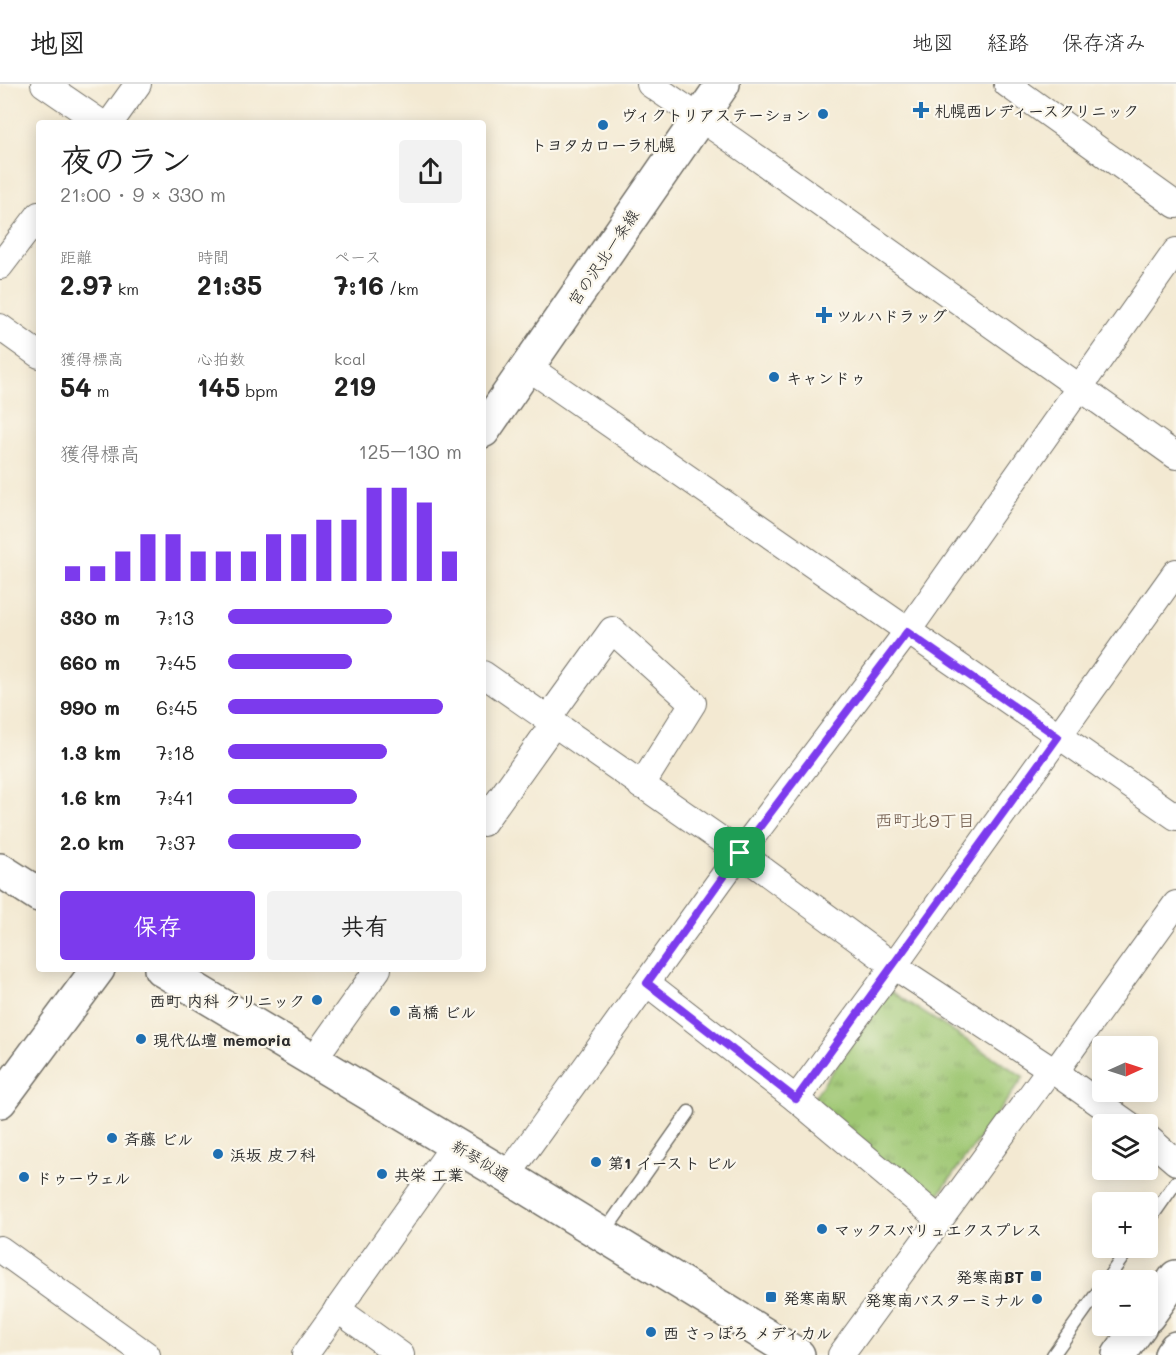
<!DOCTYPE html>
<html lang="ja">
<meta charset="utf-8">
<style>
body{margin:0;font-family:Mali,"Klee One",sans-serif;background:#f2f2f2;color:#222;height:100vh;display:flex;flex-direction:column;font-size:22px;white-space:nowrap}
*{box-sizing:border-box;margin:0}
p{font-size:20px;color:#767676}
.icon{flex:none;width:33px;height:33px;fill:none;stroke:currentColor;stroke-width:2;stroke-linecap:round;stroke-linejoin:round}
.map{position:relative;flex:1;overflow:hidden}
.drawer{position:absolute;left:36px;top:36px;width:450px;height:852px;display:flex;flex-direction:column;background:#fff;border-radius:6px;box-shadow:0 3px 15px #0003}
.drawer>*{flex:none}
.needle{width:39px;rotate:87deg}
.controls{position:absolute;left:1092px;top:952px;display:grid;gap:12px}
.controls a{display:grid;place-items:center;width:66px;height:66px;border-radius:6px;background:#fff;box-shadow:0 3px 15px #0003;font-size:30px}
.pin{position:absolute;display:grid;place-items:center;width:51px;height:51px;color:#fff;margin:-26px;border-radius:12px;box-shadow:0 3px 9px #0006}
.round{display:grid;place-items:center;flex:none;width:63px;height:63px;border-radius:6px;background:#f2f2f2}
.head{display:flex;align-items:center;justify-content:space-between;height:102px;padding:0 24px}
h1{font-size:33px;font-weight:700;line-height:45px}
.figures{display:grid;grid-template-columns:repeat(3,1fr);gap:9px;height:102px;padding:6px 24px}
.figures div{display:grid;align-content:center}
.figures b{font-size:26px;font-weight:700}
.figures small{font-size:16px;font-weight:400}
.figures p{font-size:16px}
.chart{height:168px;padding:12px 24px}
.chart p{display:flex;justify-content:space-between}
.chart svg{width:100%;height:108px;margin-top:6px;stroke:#7c3aed;stroke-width:6}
.action{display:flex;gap:12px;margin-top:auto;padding:12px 24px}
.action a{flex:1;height:69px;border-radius:6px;background:#7c3aed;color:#fff;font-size:24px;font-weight:700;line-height:69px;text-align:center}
.action a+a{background:#f2f2f2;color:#222}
ul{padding:0 24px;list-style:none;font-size:20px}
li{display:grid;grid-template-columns:96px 72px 1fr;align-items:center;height:45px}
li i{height:15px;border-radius:8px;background:#7c3aed}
header{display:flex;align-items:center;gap:36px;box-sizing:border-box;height:84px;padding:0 30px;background:#fff;border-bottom:2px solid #e0e0e0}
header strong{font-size:28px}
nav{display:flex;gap:33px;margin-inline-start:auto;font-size:21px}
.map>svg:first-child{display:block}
.park{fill:url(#park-tufts);stroke:#65794f;stroke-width:1.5}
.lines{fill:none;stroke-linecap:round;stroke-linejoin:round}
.lane-casing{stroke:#716e65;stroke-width:15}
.street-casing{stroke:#716e65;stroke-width:28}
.secondary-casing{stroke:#716e65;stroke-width:36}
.primary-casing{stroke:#716e65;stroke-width:36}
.lane{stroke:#fff;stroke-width:12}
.street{stroke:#fff;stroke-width:26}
.secondary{stroke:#fff;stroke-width:33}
.primary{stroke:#fff;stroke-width:33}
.route-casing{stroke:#fff;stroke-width:12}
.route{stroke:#7c3aed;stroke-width:8}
.poi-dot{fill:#1f6fb2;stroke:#fbf7ec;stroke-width:2}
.labels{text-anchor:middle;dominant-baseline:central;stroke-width:4.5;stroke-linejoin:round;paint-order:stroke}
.poi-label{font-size:16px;font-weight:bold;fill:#2b2b2b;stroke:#fbf7ec;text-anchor:start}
.street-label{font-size:16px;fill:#2b2b2b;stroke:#fbf7ec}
.neighbourhood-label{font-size:18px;fill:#6f5a4b;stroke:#fbf7ec}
</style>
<header>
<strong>地図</strong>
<nav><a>地図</a><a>経路</a><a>保存済み</a></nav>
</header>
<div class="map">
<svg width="1176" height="1271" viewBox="0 0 1176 1271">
<defs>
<pattern id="park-tufts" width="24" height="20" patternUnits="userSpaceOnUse" patternTransform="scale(1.5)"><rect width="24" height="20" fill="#9fc773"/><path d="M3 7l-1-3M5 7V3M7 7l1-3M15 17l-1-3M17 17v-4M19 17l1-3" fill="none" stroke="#82a25f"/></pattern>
</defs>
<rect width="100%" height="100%" fill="#fbf7ec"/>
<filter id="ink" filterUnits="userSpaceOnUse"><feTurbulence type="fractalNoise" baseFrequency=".0167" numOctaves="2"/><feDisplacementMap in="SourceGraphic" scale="12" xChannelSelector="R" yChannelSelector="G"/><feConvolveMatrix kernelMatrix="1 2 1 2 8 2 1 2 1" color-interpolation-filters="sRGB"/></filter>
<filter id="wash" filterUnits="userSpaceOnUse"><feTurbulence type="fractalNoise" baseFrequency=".008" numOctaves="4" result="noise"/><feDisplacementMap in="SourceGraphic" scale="24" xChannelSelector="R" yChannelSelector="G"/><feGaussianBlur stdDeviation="1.35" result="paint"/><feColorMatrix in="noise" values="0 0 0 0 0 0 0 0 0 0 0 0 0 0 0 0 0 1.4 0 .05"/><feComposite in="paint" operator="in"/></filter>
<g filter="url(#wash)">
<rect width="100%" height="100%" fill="#f3e9d2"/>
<!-- park -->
<path class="park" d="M890 907 1024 993 938 1111 927 1112 809 1020Z"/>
</g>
<g filter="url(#ink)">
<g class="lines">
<!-- lane casing -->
<g class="lane-casing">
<g id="lane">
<path d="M1148 1138 1176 1098"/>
<path d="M603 1150 689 1028"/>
<path d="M1106 1197 1129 1164"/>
<path d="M1053 1271 1102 1202"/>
</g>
</g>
<!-- street casing -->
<g class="street-casing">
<g id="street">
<path d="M44 0 101 39"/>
<path d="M650 0 735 58 1176 372"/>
<path d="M1007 0 1176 121"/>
<path d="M110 39 138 0"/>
<path d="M0 182 39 131"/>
<path d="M0 243 39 271"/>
<path d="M528 283 1176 733"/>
<path d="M483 590 740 769 894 882 1055 988 1130 1041"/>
<path d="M547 636 612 546 693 619 641 702"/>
<path d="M483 739 553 641"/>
<path d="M647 899 796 1015 939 1135"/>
<path d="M313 976 378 885"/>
<path d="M1055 988 1176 820"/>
<path d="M796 1015 894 882 1176 488"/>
<path d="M1148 1054 1176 1078"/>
<path d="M507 1092 740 769 907 548 1176 167"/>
<path d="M0 1165 147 1271"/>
<path d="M337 1225 401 1271"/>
<path d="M305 1271 455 1060"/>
<path d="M841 1271 1050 985"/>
</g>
</g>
<!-- secondary casing -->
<g class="secondary-casing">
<g id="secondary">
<path d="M0 786 39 811"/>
<path d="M161 885 507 1092 798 1271"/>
<path d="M1148 1232 1176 1193"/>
<path d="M1119 1271 1140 1242"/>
<path d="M1171 1271 1176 1264"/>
</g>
</g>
<!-- primary casing -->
<g class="primary-casing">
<g id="primary">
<path d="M483 347 723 0"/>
<path d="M0 1017 98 885"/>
</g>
</g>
<!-- lane -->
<use href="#lane" class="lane"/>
<!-- street -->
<use href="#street" class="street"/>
<!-- secondary -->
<use href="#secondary" class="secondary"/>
<!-- primary -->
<use href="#primary" class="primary"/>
</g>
</g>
<g class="lines" filter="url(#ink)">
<!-- route casing -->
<g class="route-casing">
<path id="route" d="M907 548 1058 653 796 1015 647 899 740 769Z"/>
</g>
<!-- route -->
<use href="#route" class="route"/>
</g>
<!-- markers -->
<g class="poi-dot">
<path d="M918 17h6v6h6v6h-6v6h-6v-6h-6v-6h6z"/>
<circle cx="823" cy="30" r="6"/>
<circle cx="603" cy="41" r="6"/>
<path d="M821 222h6v6h6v6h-6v6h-6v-6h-6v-6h6z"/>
<circle cx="774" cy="293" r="6"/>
<circle cx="317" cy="916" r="6"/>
<circle cx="395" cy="927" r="6"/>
<circle cx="141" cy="955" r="6"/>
<circle cx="112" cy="1054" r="6"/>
<circle cx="218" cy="1070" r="6"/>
<circle cx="596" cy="1078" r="6"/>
<circle cx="382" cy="1090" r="6"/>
<circle cx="24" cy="1093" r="6"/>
<circle cx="822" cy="1145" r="6"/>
<rect x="1030" y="1186" width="12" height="12" rx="3"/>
<rect x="765" y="1207" width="12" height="12" rx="3"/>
<circle cx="1037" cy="1215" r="6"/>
<circle cx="651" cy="1248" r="6"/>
</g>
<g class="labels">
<!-- poi labels -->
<g class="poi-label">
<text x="934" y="26">札幌西レディースクリニック</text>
<text x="811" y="30" text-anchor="end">ヴィクトリアステーション</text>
<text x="603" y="60" text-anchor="middle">トヨタカローラ札幌</text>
<text x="836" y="231">ツルハドラッグ</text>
<text x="786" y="293">キャンドゥ</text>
<text x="305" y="916" text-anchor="end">西町 内科 クリニック</text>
<text x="407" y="927">高橋 ビル</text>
<text x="153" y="955">現代仏壇 memoria</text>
<text x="124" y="1054">斉藤 ビル</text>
<text x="230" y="1070">浜坂 皮フ科</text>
<text x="608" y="1078">第1 イースト ビル</text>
<text x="394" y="1090">共栄 工業</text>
<text x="36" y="1093">ドゥーウェル</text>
<text x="834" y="1145">マックスバリュエクスプレス</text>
<text x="1024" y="1192" text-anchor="end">発寒南BT</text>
<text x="783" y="1213">発寒南駅</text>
<text x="1025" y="1215" text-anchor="end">発寒南バスターミナル</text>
<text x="663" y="1248">西 さっぽろ メディカル</text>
</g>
<!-- street labels -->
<g class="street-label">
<text transform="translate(603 173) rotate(-56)">宮の沢北一条線</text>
<text transform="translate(481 1076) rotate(31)">新琴似通</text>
</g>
<!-- neighbourhood labels -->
<g class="neighbourhood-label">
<text x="925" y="736">西町北9丁目</text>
</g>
</g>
</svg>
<div class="controls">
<a><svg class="needle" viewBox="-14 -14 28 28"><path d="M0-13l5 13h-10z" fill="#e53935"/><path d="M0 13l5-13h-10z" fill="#767676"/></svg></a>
<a><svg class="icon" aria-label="layers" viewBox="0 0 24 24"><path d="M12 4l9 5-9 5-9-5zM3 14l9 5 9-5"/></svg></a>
<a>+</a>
<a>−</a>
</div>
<div class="pin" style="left:740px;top:769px;background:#1e9e55"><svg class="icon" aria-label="arrive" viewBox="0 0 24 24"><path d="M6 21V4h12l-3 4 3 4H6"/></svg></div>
<section class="drawer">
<div class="head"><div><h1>夜のラン</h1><p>21:00 · 9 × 330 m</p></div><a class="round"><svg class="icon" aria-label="share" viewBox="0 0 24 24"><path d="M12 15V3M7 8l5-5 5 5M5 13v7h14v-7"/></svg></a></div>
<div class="figures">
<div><p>距離</p><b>2.97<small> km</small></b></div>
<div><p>時間</p><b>21:35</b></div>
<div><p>ペース</p><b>7:16<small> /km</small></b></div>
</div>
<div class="figures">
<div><p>獲得標高</p><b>54<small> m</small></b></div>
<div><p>心拍数</p><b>145<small> bpm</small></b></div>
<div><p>kcal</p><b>219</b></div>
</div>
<div class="chart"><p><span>獲得標高</span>125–130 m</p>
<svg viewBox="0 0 160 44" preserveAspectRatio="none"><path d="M5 44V38M15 44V38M25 44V32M35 44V25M45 44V25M55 44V32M65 44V32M75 44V32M85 44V25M95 44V25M105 44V19M115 44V19M125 44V6M135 44V6M145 44V12M155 44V32"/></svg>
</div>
<ul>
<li><b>330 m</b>7:13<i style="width:70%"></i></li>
<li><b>660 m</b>7:45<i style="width:53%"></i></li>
<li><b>990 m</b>6:45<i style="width:92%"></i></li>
<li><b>1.3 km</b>7:18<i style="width:68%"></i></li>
<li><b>1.6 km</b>7:41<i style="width:55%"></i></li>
<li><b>2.0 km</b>7:37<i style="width:57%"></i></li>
</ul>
<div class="action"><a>保存</a><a>共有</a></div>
</section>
</div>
